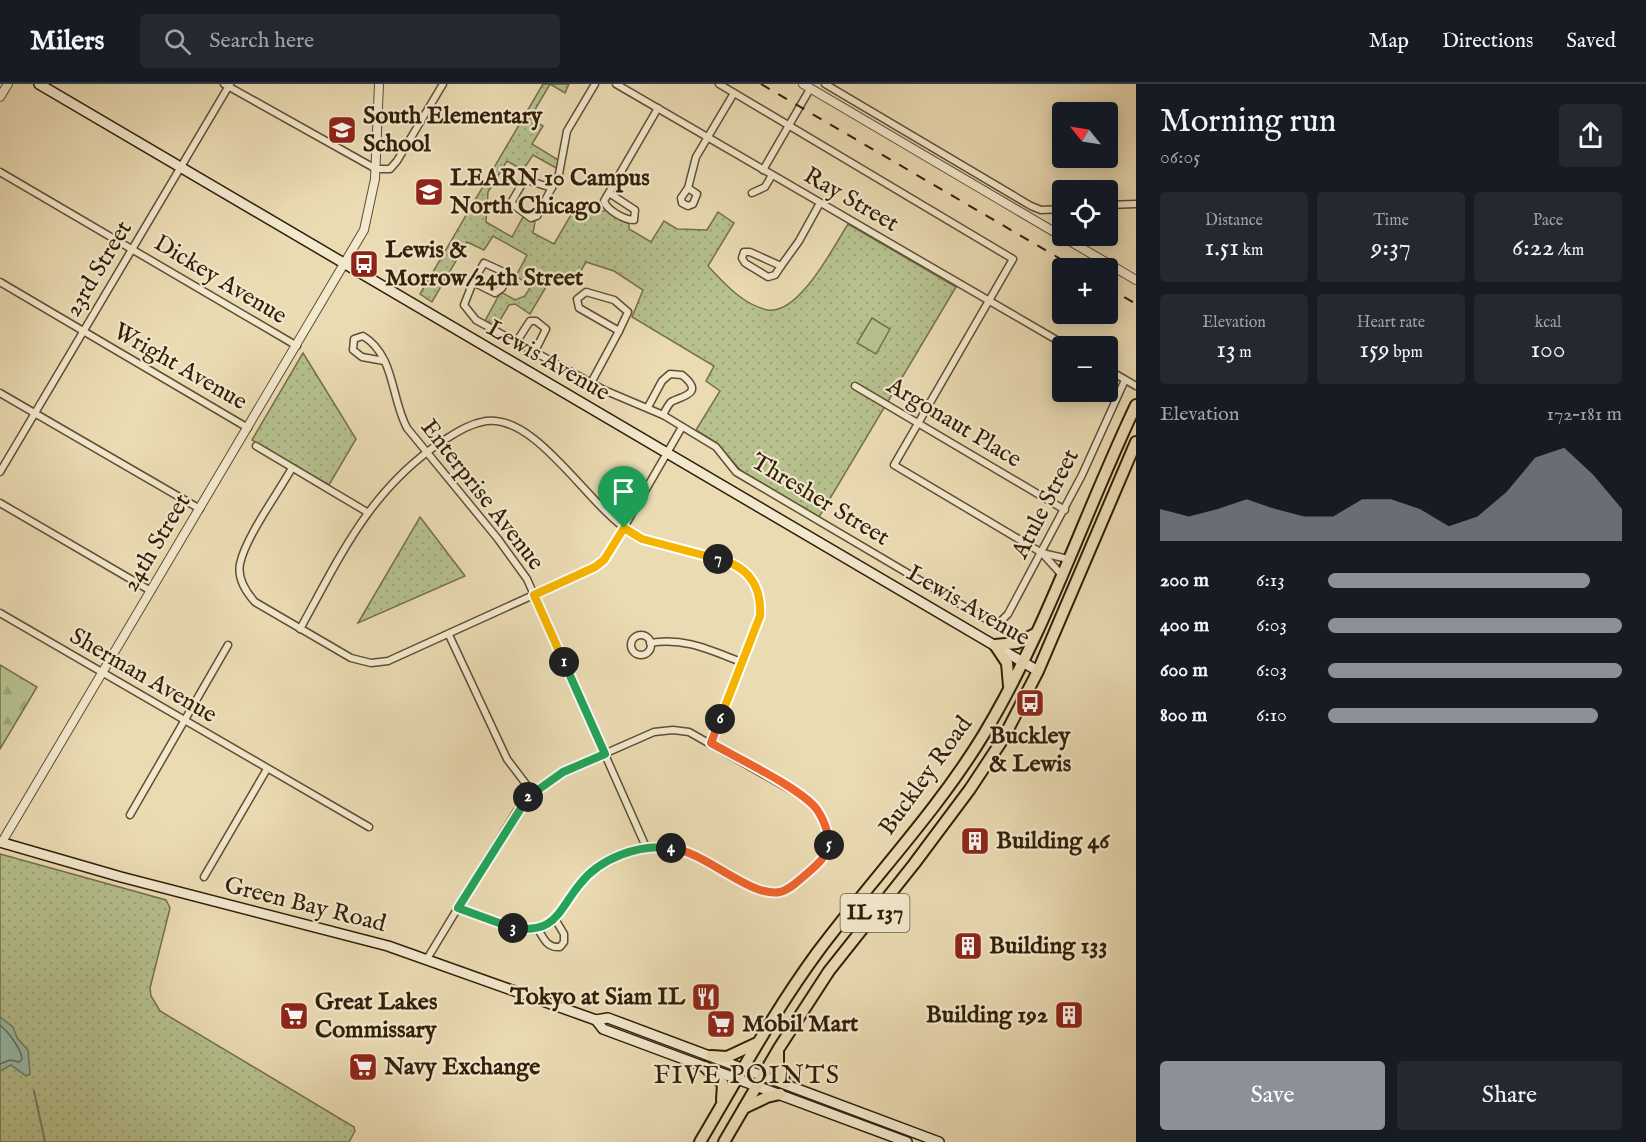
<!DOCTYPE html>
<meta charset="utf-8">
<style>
body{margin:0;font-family:"IM FELL English",serif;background:#242831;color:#f1f3f6;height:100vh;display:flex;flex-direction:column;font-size:22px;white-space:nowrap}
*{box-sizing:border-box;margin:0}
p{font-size:20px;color:#9ea1a6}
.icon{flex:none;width:33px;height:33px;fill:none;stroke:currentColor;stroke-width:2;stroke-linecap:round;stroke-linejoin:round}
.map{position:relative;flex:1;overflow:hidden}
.sheet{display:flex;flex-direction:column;background:#171b24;width:510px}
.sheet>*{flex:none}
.needle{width:39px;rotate:300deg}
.tools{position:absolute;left:1052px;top:18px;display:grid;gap:12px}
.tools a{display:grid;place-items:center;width:66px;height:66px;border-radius:6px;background:#171b24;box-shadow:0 3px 15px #0003;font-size:30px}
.pin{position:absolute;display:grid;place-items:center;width:51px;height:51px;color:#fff;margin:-62px -26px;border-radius:50% 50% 50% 0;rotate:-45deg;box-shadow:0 0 6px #0007}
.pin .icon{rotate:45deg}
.km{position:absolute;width:30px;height:30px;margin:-15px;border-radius:50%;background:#222;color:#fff;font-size:16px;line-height:30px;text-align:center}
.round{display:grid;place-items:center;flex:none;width:63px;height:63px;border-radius:6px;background:#242831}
.overview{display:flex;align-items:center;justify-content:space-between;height:102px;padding:0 24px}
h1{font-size:33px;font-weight:600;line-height:45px}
.metrics{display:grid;grid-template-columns:repeat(3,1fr);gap:9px;height:102px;padding:6px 24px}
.metrics div{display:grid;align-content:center;border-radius:6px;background:#242831;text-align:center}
.metrics b{font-size:26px;font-weight:600}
.metrics small{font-size:16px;font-weight:400}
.metrics p{font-size:16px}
.chart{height:168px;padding:12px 24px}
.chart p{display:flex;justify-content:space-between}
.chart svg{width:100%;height:108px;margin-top:6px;fill:#8c9099;opacity:.7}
.primary-button{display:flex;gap:12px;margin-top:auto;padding:12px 24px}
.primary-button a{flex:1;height:69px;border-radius:6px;background:#8c9099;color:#fff;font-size:24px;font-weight:600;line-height:69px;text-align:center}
.primary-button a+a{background:#242831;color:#f1f3f6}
ul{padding:0 24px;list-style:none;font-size:20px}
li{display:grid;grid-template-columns:96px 72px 1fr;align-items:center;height:45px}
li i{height:15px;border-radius:8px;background:#8c9099}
header{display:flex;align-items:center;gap:36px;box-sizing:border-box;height:84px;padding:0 30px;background:#171b24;border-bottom:2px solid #363941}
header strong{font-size:28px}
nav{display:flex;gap:33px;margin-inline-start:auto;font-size:21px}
.search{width:420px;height:54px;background:#242831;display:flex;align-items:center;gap:15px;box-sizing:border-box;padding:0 21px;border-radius:6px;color:#9ea1a6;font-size:22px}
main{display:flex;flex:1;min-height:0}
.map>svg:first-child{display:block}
.green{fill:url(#green-dots);stroke:#73704a;stroke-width:1.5}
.forest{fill:url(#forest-firs);stroke:#73704a;stroke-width:1.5}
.pitch{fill:#b6c18e;stroke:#73704a;stroke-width:1.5}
.water{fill:#98bbad;stroke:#6e7d6b;stroke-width:1.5}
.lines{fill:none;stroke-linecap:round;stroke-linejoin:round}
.shore{stroke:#646d5a;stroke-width:1.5}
.stream{stroke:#6e7d6b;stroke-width:2}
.minor-casing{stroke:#5f4e32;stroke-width:9}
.tertiary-casing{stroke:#5f4e32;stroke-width:10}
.secondary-casing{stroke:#301f07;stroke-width:12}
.trunk-casing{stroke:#301f07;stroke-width:14}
.minor{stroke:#f2e8ce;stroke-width:6}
.tertiary{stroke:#f2e8ce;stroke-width:8}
.secondary{stroke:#f2e8ce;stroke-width:9}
.trunk{stroke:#ebdbb3;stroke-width:10}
.rail{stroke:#301f07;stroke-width:2;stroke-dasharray:10 10;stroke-linecap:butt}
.split-1-casing{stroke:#fff;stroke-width:12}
.split-2-casing{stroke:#fff;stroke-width:12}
.split-3-casing{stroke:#fff;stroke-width:12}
.split-4-casing{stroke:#fff;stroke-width:12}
.split-5-casing{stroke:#fff;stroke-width:12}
.split-6-casing{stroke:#fff;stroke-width:12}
.split-7-casing{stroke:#fff;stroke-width:12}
.split-8-casing{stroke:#fff;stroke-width:12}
.split-1{stroke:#f5b400;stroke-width:8}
.split-2{stroke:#22a559;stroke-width:8}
.split-3{stroke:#22a559;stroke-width:8}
.split-4{stroke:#22a559;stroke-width:8}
.split-5{stroke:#f0652b;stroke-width:8}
.split-6{stroke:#f0652b;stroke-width:8}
.split-7{stroke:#f5b400;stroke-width:8}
.split-8{stroke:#f5b400;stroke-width:8}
.labels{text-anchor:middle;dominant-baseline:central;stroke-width:4.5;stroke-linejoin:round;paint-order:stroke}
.shield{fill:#f2e8ce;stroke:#6a5b43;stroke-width:1.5}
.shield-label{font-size:22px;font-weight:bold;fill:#301f07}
.poi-label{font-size:24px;font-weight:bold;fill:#301f07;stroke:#f2e8ce;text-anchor:start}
.street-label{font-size:24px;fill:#301f07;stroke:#f2e8ce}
.neighbourhood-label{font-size:26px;letter-spacing:1.5px;fill:#301f07;stroke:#f2e8ce}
</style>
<header>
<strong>Milers</strong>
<div class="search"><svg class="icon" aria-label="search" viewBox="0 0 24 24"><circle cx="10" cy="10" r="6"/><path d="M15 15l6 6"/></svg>Search here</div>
<nav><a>Map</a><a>Directions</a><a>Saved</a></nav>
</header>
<main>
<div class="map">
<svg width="1136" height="1058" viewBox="0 0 1136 1058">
<defs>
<pattern id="green-dots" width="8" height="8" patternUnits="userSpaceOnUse" patternTransform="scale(1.5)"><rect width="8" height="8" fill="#b6c18e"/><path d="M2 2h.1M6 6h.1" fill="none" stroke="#9da579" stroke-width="1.8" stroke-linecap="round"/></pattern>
<pattern id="forest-firs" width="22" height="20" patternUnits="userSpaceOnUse" patternTransform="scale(1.5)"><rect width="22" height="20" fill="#b6c18e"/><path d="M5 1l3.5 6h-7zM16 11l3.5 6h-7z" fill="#9da579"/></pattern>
</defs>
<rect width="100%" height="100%" fill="#ebdbb3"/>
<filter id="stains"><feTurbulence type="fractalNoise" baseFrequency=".00333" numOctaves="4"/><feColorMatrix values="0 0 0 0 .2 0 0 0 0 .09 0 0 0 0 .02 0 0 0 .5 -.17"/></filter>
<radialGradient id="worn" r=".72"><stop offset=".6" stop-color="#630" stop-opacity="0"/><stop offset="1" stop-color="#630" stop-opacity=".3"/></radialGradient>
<!-- green -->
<g class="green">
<path d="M543 0H569L565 9 550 0 530 34 543 42 532 60 560 77 558 85 533 71 523 86 507 77 488 108 486 138 512 153 523 133 535 138 533 149 554 160 575 124 587 131 607 126 629 140V145L651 158 664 137 677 145 707 146 718 128 734 139 708 182C724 199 743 221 768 226 799 231 834 162 848 140L956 203 819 433 742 388 717 359 696 346 720 307 706 297 714 282 632 233 643 206 614 187 586 178 572 202 553 191 530 230 515 220 509 221 496 243 485 237 499 211 503 209 515 216 525 212 531 202 516 192 527 171 493 152 484 166 467 158 432 218 420 210Z"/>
<path d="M303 269 356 355 329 401 252 356Z"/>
<path d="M420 433 465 492 358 539Z"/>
<path d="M0 770 166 816 170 824 150 904 151 912 160 927 354 1043 355 1047 349 1058H0Z"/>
</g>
<!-- forest -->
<path class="forest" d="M0 581 37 603 0 665Z"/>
<!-- pitch -->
<path class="pitch" d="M872 234 890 245 876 270 857 259Z"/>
<!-- water -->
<path class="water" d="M0 933 13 943 17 954 28 966 30 990 26 992 11 981 0 987Z"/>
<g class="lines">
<!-- shore -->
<path class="shore" d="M0 941C7 946 22 966 22 975L19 978 10 976 0 980"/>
<!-- stream -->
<path class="stream" d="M34 1007 45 1058"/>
<!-- minor casing -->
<g class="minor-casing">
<g id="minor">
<path d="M224 0 376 85H390L397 77 443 0"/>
<path d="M616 0 1067 262"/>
<path d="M719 0 1013 175 894 381 1042 469 1061 490"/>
<path d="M825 0 1031 122 1041 126 1062 125"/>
<path d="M763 86 810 5"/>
<path d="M0 88 297 262"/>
<path d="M552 104 530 97 523 98 511 119 531 134 537 132 559 90 567 47 595 0"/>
<path d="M688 104 697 110 693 120 688 122 682 119 681 114 688 104 696 73 734 9"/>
<path d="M609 109 635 126 634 136C624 136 607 126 604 117L658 24"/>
<path d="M752 109 765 103 772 91"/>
<path d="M1107 121 1136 120"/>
<path d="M744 168H750L781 182 775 191 768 193 745 179 742 174Z"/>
<path d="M781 182 799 157 820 119"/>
<path d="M0 198 248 344"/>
<path d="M473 198 484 179 504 188 506 193 502 204 495 209 473 198 464 221 476 236 604 306 663 331 716 363 736 388 982 533 998 540 1008 530 1082 391 1125 296"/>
<path d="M586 208 614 216 628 228 619 247 579 224 577 215Z"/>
<path d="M517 257 530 237H536L546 245 535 267"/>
<path d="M384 277 362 273 353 266 354 255 363 252C395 271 391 315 407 344L498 455 527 495 646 763"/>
<path d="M1107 285 1136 302"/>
<path d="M591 299 619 247"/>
<path d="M855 302 1065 426"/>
<path d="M0 309 200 425"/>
<path d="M648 323 662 297 670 290 682 291C706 310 681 312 671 318 668 321 665 327 663 331"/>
<path d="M256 362 367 428"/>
<path d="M292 384C278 409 245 454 240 480 237 495 246 508 255 518L351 574 371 579 388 577 595 483 604 476 615 459 682 343"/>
<path d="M0 388 230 0"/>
<path d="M0 419 151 507"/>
<path d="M1042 469 1068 475"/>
<path d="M0 529 369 743"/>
<path d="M300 545C341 471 369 407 441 358 456 349 468 340 486 337 536 330 588 421 629 447 673 477 765 457 760 532L711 659"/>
<circle cx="641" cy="561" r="10"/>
<path d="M449 551 507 675 532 708"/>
<path d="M650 559C684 553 710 566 741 578"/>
<path d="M130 731 228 561"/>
<path d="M204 793 267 685"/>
<path d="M538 845C544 855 547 864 560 863L564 858V850L555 835"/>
<path d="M427 875 516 728 532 708 563 688 654 648 673 646 689 648 800 711C814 722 824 733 828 751 832 765 824 773 815 783 806 791 794 804 782 808 749 818 700 754 647 763 624 767 599 780 583 796 566 814 559 847 528 846 504 845 481 832 458 824"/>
</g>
</g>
<!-- tertiary casing -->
<g class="tertiary-casing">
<g id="tertiary">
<path d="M803 0 1136 196"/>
<path d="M0 13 8 0"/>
<path d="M2 758 364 146 375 95 379 0"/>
</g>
</g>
<!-- secondary casing -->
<g class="secondary-casing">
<g id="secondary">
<path d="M39 0 1038 587"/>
<path d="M0 758 121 793 388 862 596 936 608 934 939 1058"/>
<path d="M596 936 603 945 907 1058"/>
</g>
</g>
<!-- trunk casing -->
<g class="trunk-casing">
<g id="trunk">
<path d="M995 561 1007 579 1009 602"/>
<path d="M995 561 1017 559 1035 550"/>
<path d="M778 968V980L785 999"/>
<path d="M711 972 727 973 757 959"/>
<path d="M705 983 723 1000 722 1016"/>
<path d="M744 1024 767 1013 780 1010"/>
<path d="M700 1058C738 994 773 929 817 869 872 795 936 729 984 650 1046 547 1084 430 1136 321"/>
<path d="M724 1058 779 964 829 887 914 780 970 705 1003 655 1038 587 1136 358"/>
</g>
</g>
<!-- minor -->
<use href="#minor" class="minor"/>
<!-- tertiary -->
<use href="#tertiary" class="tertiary"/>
<!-- secondary -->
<use href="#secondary" class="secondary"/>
<!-- trunk -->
<use href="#trunk" class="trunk"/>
<!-- rail -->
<g class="rail">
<path d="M761 0 1076 184"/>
<path d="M1107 203 1136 220"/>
</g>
</g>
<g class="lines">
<!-- split-1 casing -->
<g class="split-1-casing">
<path id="split-1" d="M564 578 534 511 595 483 604 476 624 444"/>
</g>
<!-- split-2 casing -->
<g class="split-2-casing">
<path id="split-2" d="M528 713 563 688 605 670 564 578"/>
</g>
<!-- split-3 casing -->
<g class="split-3-casing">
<path id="split-3" d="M513 844 458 824 528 713"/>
</g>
<!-- split-4 casing -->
<g class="split-4-casing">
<path id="split-4" d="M513 844C556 850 557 828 580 800 600 774 639 760 671 764"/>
</g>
<!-- split-5 casing -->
<g class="split-5-casing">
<path id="split-5" d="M671 764C706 768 750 814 780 808 789 806 796 799 803 793 813 784 826 775 829 761"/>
</g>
<!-- split-6 casing -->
<g class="split-6-casing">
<path id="split-6" d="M720 635 711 659C737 674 796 702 815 723 823 733 829 749 829 761"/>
</g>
<!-- split-7 casing -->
<g class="split-7-casing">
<path id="split-7" d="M718 475C748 482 762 502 760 532L720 635"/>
</g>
<!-- split-8 casing -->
<g class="split-8-casing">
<path id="split-8" d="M624 444 642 455 718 475"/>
</g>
<!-- split-1 -->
<use href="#split-1" class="split-1"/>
<!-- split-2 -->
<use href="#split-2" class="split-2"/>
<!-- split-3 -->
<use href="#split-3" class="split-3"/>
<!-- split-4 -->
<use href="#split-4" class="split-4"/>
<!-- split-5 -->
<use href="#split-5" class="split-5"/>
<!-- split-6 -->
<use href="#split-6" class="split-6"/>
<!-- split-7 -->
<use href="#split-7" class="split-7"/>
<!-- split-8 -->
<use href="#split-8" class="split-8"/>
</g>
<!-- icons -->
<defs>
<g id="school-square" transform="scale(1.5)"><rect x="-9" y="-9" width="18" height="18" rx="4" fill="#8f2418" stroke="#f2e8ce"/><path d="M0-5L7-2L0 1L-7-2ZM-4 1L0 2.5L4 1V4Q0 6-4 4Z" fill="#fff"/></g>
<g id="bus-square" transform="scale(1.5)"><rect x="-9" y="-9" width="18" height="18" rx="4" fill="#8f2418" stroke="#f2e8ce"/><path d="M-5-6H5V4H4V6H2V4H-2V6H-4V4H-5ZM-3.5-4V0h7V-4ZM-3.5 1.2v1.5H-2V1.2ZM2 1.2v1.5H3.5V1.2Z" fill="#fff"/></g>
<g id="building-square" transform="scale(1.5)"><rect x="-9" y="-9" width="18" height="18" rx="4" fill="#8f2418" stroke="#f2e8ce"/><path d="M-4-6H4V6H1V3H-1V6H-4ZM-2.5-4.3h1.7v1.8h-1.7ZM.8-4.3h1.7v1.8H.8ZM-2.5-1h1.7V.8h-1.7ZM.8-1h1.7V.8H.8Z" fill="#fff"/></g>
<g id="restaurant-square" transform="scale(1.5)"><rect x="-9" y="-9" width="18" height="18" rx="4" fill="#8f2418" stroke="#f2e8ce"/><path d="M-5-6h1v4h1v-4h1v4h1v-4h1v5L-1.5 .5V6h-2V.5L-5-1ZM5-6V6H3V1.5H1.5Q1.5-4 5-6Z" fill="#fff"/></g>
<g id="supermarket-square" transform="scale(1.5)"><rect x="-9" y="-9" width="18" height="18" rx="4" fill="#8f2418" stroke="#f2e8ce"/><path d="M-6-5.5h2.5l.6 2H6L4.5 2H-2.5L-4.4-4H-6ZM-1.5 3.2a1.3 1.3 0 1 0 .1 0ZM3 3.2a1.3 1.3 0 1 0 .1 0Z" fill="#fff"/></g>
</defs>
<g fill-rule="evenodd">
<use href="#school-square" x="342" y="46"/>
<use href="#school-square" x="429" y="108"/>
<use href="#bus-square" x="364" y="180"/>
<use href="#bus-square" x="1030" y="619"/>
<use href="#building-square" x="975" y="757"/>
<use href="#building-square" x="968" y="862"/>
<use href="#restaurant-square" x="706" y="913"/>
<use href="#building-square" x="1069" y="931"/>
<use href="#supermarket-square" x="294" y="932"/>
<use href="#supermarket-square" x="721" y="940"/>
<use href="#supermarket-square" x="363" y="983"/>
</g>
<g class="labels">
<!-- shield labels -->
<rect class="shield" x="840.5" y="810" width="69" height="38" rx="4.5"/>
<g class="shield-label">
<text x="875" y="829">IL 137</text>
</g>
<!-- poi labels -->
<g class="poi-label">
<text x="363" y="32">South Elementary<tspan x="363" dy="28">School</tspan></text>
<text x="450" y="94">LEARN 10 Campus<tspan x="450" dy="28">North Chicago</tspan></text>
<text x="385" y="166">Lewis &amp;<tspan x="385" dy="28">Morrow/24th Street</tspan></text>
<text x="1030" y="652" text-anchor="middle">Buckley<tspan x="1030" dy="28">&amp; Lewis</tspan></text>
<text x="996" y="757">Building 46</text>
<text x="989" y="862">Building 133</text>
<text x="685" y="913" text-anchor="end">Tokyo at Siam IL</text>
<text x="315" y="918">Great Lakes<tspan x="315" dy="28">Commissary</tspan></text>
<text x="1048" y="931" text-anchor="end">Building 192</text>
<text x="742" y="940">Mobil Mart</text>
<text x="384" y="983">Navy Exchange</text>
</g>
<!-- street labels -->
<g class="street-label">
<text transform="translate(851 116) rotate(30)">Ray Street</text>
<text transform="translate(99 185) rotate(-59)">23rd Street</text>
<text transform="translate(220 196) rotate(31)">Dickey Avenue</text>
<text transform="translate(548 277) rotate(30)">Lewis Avenue</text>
<text transform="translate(180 283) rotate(30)">Wright Avenue</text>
<text transform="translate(954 339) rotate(31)">Argonaut Place</text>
<text transform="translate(482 411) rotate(52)">Enterprise Avenue</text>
<text transform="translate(820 416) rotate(31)">Thresher Street</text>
<text transform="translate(1046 420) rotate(-63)">Atule Street</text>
<text transform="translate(157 459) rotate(-59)">24th Street</text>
<text transform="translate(968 522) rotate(30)">Lewis Avenue</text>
<text transform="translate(143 592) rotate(30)">Sherman Avenue</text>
<text transform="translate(926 692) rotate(-54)">Buckley Road</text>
<text transform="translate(305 821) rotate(14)">Green Bay Road</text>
</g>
<!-- neighbourhood labels -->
<g class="neighbourhood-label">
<text x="747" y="991">FIVE POINTS</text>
</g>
</g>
<rect width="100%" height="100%" filter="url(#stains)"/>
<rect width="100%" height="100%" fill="url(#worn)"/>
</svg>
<div class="tools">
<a><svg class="needle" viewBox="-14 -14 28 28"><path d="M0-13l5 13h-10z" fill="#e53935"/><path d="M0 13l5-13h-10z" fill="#9ea1a6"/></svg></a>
<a><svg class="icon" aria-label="locate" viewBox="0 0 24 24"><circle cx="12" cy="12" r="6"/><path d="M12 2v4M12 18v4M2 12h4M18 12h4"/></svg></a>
<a>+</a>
<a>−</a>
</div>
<div class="pin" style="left:624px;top:444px;background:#1e9e55"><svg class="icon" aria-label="arrive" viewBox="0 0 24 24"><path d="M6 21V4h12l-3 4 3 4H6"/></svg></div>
<b class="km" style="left:564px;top:578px">1</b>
<b class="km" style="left:528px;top:713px">2</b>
<b class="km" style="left:513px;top:844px">3</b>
<b class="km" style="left:671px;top:764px">4</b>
<b class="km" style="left:829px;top:761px">5</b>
<b class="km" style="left:720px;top:635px">6</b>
<b class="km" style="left:718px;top:475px">7</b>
</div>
<section class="sheet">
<div class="overview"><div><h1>Morning run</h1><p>06:05</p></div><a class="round"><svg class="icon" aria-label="share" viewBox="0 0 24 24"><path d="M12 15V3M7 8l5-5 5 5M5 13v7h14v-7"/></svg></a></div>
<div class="metrics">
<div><p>Distance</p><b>1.51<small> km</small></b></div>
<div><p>Time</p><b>9:37</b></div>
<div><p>Pace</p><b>6:22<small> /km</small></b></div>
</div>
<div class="metrics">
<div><p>Elevation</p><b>13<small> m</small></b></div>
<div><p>Heart rate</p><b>159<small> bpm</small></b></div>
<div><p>kcal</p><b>100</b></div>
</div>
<div class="chart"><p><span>Elevation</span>172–181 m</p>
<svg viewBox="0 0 160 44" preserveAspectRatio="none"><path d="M0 44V31L10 34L20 31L30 27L40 31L50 34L60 34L70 27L80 27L90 31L100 38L110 34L120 24L130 10L140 6L150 17L160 31V44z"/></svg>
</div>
<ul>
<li><b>200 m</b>6:13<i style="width:89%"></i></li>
<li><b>400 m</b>6:03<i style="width:100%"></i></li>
<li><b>600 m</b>6:03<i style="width:100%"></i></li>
<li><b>800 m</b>6:10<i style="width:92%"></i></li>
</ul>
<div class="primary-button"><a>Save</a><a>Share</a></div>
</section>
</main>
